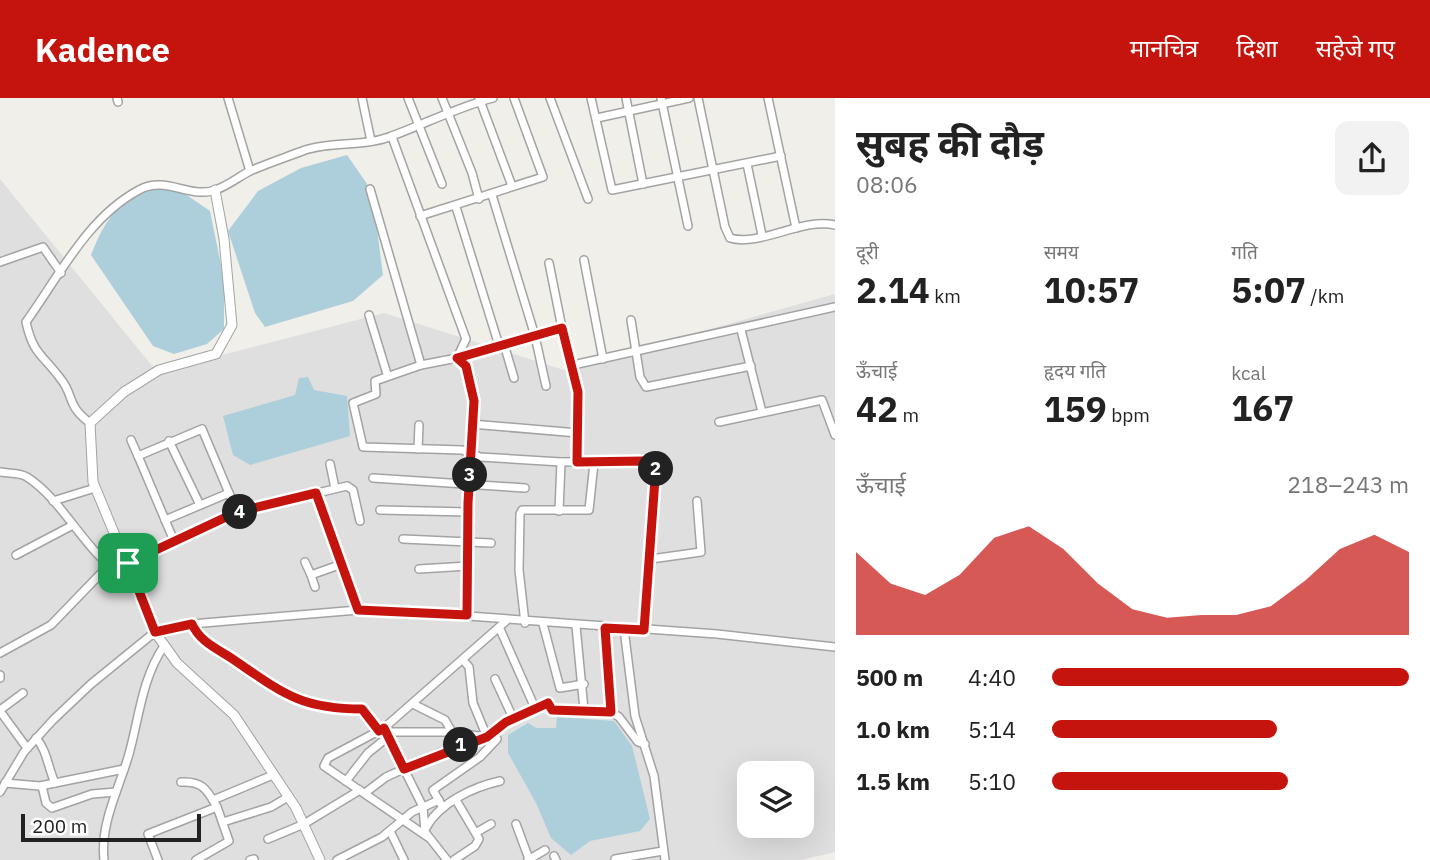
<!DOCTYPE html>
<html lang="hi">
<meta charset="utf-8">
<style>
body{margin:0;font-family:"IBM Plex Sans","Noto Sans Devanagari",sans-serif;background:#f2f2f2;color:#222;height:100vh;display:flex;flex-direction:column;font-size:26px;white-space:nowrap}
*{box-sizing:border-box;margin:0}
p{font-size:23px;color:#767676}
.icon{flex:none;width:38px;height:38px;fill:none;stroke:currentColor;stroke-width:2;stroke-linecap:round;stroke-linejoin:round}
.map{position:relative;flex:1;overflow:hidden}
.drawer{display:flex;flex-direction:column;background:#fff;width:595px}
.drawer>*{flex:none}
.controls{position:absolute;left:737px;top:663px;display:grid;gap:14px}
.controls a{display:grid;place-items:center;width:77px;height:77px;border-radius:14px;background:#fff;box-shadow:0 7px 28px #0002;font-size:35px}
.scale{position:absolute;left:21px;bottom:18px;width:180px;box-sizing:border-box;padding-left:7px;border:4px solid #222;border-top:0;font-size:19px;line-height:24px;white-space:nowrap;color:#222;-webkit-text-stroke:5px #fff;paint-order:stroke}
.pin{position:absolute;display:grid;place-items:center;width:60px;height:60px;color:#fff;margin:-30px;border-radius:14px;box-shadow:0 4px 10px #0006}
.km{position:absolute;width:35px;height:35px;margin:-18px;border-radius:50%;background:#222;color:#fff;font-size:19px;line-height:35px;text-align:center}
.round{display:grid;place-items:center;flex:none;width:74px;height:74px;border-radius:14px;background:#f2f2f2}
.headline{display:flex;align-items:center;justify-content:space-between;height:119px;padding:0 21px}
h1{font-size:38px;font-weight:700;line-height:52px}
.metrics{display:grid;grid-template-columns:repeat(3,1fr);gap:10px;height:119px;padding:7px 21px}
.metrics div{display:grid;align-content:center}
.metrics b{font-size:35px;font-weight:700}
.metrics small{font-size:19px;font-weight:400}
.metrics p{font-size:19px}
.chart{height:196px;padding:14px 21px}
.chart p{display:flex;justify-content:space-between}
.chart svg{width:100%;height:126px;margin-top:7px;fill:#c5140e;opacity:.7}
ul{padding:0 21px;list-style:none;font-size:23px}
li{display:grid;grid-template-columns:112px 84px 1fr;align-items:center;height:52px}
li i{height:18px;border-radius:9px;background:#c5140e}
header{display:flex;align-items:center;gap:42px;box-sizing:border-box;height:98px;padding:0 35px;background:#c5140e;color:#fff}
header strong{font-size:33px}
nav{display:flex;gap:38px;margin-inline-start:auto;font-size:24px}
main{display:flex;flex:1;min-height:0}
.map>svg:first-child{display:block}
.residential{fill:#dfdfdf;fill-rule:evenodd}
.water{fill:#adcfdb}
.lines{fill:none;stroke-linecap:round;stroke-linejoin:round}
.minor-casing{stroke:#a3a3a3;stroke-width:10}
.tertiary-casing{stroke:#a3a3a3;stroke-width:11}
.minor{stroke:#fff;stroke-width:7}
.tertiary{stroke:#fff;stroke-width:9}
.route-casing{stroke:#fff;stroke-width:14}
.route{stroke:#c5140e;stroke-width:9}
</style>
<header>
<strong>Kadence</strong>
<nav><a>मानचित्र</a><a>दिशा</a><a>सहेजे गए</a></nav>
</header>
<main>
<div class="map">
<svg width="835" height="762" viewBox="0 0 835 762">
<rect width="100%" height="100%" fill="#f1efe9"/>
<!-- residential -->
<path class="residential" d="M0 81 157 274 384 215 564 272 835 196V754L802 762H0ZM749 676H802V728H749Z"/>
<!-- water -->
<g class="water">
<path d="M347 57 372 93 383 177 353 203 265 229 255 215 228 133 258 93 301 70Z"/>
<path d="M169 85 210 113 224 182V231L207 246 174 256 153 248 91 157C110 109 122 103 169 85Z"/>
<path d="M308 279 314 292 347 298 350 338 250 367 233 357 223 318 295 297 299 280Z"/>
<path d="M557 619 614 623 632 648 650 721 640 733 590 743 571 757 551 740 536 705 508 655V637L528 625 536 630H556Z"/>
</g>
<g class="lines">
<!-- minor casing -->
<g class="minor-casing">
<g id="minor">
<path d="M117 0 118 4"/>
<path d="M228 0 250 73"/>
<path d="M362 0 371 43"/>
<path d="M408 0 442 86"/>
<path d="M442 0 472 75 479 101"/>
<path d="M479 0 512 88"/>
<path d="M550 0 588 101"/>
<path d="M591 0 612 92 781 58"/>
<path d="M626 0 643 86"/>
<path d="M661 0 688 128"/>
<path d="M698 0 725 129 730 140C760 149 803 119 835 127"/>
<path d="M768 0 796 130"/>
<path d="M597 20 689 0"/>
<path d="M392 39 466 241 457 260 466 269 474 302 468 405 467 517"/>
<path d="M747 66 762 137"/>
<path d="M370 91 421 267"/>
<path d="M492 97 535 238 546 288"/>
<path d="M456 109 497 241 506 253 514 280"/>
<path d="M420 118 543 79 514 0"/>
<path d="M584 162 603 261"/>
<path d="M0 164 43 149 61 175"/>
<path d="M549 165 562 230 573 267"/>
<path d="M369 217 387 276"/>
<path d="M631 222 640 279 646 289 751 268"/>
<path d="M562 230 457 260 421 267 375 283 376 296 353 305 363 349 462 352 480 359 561 364 643 363 656 367 644 532"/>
<path d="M741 232 762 314"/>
<path d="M719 324 822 302 835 337"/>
<path d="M90 325C65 306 75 298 60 280 42 256 33 256 26 224 59 178 88 119 139 92 165 78 187 99 212 93 225 90 238 79 250 73 268 65 287 59 305 52 332 43 362 49 389 39 423 27 457 9 493 0"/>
<path d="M471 326 578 335"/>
<path d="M131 342 138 358"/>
<path d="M169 343 200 407"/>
<path d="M418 351 419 327"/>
<path d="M577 364 578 294 573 267 835 209"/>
<path d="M330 366 335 390"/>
<path d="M0 374C9 376 19 374 27 379 64 403 84 453 123 478L131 474"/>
<path d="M373 380 525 390"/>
<path d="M316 395 358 512"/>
<path d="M53 403 95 390"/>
<path d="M380 412 468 414"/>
<path d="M559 413 561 364"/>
<path d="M165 422 229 395"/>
<path d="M403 441 491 445"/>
<path d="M174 443 138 358 202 331 237 414"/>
<path d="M16 457 73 427"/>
<path d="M651 461 701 454 697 403"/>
<path d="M305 464 311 477"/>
<path d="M128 465 237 414 347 388 353 392 360 423"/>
<path d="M419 471 468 468"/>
<path d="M315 489 311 477 342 466"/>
<path d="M525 525 519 472 520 416 522 412H589L594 365"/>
<path d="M192 526C201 546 221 552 237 564 285 597 301 610 361 611L378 633"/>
<path d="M543 526 560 590 584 586"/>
<path d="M576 528 584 612"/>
<path d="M605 530 611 614"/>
<path d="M500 531 535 610"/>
<path d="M624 531 635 618 654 678 665 762"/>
<path d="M0 555 51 527 108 468"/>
<path d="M463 562 469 569 473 605 487 639"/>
<path d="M0 577V580"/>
<path d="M495 581 513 620"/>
<path d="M413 606 445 622 452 634"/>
<path d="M0 612 23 595"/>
<path d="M0 613 27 650"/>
<path d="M384 631 423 709 425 734 447 762"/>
<path d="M386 634H452L497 641 480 659 433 692 443 710"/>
<path d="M36 640C47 652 48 670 55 685"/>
<path d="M346 683 368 655 389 638"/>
<path d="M5 685 40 688 124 671"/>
<path d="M42 688 46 705 52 710 92 696 116 694"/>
<path d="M0 694 24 654 53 622 91 586 155 534 192 526 358 512 398 513 717 536 835 549"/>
<path d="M365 695 386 679 439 655 487 639 506 624 548 605 552 612 611 614 619 619 638 644 645 646"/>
<path d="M213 702 273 677"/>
<path d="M223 724 271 709 288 699"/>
<path d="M516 726 529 761"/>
<path d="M426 730C439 705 473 689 500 683"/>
<path d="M390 733 404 762"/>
<path d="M477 734 491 726"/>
<path d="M428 739 324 668 328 660 384 630 506 523"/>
<path d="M268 741 304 726 360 692"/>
<path d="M554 758 556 762"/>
<path d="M615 761 663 753"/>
<path d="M104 762C100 725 119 691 129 656 139 620 142 580 164 548"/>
<path d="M158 762 148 736 217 709C207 692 203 683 181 684"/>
<path d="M196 762 229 743 217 709"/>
<path d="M250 762 254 761"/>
<path d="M337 762 382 739 412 714 439 702"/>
<path d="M454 762 475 748 479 741 456 702"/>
<path d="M528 762 545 752"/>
</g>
</g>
<!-- tertiary casing -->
<g class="tertiary-casing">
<path id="tertiary" d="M215 92 224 141 232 227 216 256 159 272 124 294 90 325 93 384 155 534 177 565 234 617 296 710 320 762"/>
</g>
<!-- minor -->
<use href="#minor" class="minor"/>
<!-- tertiary -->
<use href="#tertiary" class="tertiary"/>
</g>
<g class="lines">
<!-- route casing -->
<g class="route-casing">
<path id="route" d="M562 230 578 294 577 364 643 363 656 367 644 532 605 530 611 614 552 612 548 605 506 624 487 639 404 671 384 630 379 633 362 611C302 611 284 596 237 564 221 552 201 546 192 526L155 534 128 465 237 414 316 395 358 512 467 517 468 405 474 303 466 268 457 260Z"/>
</g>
<!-- route -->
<use href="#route" class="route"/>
</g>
</svg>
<div class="controls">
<a><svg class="icon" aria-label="layers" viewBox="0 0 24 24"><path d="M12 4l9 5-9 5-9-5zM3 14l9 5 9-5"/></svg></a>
</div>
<div class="scale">200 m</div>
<div class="pin" style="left:128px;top:465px;background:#1e9e55"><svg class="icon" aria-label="arrive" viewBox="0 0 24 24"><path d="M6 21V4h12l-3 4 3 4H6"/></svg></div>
<b class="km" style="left:461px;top:647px">1</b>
<b class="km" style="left:656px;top:371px">2</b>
<b class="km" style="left:470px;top:377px">3</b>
<b class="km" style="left:240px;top:414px">4</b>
</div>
<section class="drawer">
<div class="headline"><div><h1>सुबह की दौड़</h1><p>08:06</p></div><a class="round"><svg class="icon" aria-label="share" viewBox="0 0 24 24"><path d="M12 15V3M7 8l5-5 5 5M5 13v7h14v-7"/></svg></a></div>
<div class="metrics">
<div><p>दूरी</p><b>2.14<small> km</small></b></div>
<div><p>समय</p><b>10:57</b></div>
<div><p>गति</p><b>5:07<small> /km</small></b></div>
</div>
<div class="metrics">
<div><p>ऊँचाई</p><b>42<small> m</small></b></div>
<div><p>हृदय गति</p><b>159<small> bpm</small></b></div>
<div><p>kcal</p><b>167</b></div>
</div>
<div class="chart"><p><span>ऊँचाई</span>218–243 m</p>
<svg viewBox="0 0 160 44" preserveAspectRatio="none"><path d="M0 44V15L10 26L20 30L30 23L40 10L50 6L60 14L70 26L80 35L90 38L100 37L110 37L120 34L130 25L140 14L150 9L160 15V44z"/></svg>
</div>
<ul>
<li><b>500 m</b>4:40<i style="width:100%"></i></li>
<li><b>1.0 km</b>5:14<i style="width:63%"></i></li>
<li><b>1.5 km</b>5:10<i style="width:66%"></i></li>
</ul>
</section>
</main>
